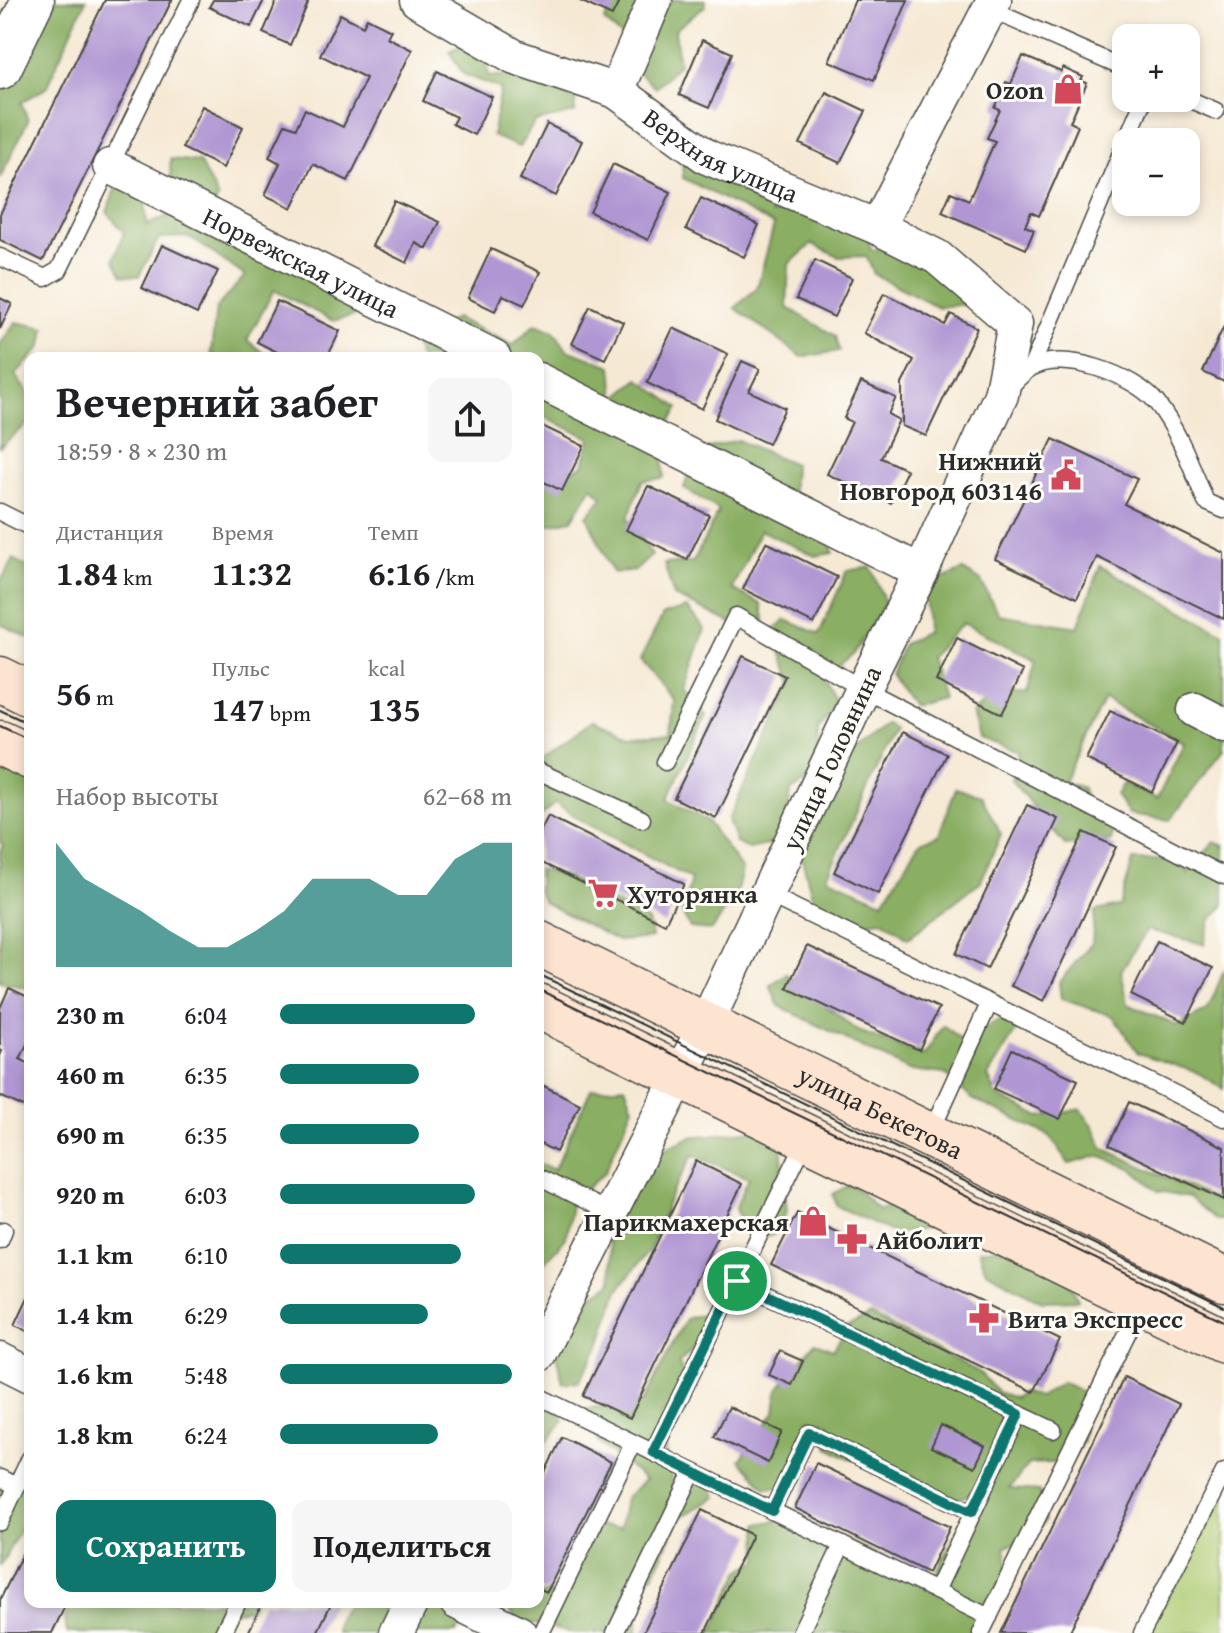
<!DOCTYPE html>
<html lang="ru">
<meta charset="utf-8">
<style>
body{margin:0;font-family:"Gentium Book Plus",serif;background:#f6f6f6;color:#202124;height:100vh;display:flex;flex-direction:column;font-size:30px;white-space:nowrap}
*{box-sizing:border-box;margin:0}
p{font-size:26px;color:#757577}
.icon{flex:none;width:44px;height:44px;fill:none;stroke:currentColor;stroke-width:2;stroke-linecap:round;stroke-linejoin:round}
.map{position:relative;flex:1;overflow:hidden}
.side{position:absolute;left:24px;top:352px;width:520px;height:1256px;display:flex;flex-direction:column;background:#fff;border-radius:16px;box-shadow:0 4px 12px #0003}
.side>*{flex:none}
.tools{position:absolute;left:1112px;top:24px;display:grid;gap:16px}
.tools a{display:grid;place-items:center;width:88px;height:88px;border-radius:16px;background:#fff;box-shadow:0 4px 12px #0003;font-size:40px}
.pin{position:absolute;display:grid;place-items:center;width:68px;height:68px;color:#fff;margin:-34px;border:4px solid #fff;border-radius:50%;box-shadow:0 2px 8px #0007}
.round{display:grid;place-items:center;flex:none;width:84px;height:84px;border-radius:16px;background:#f6f6f6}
.overview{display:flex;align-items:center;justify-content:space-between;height:136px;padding:0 32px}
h1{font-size:44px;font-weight:700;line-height:60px}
.metrics{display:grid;grid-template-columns:repeat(3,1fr);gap:12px;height:136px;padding:8px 32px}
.metrics div{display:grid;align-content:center}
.metrics b{font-size:34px;font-weight:700}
.metrics small{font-size:22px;font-weight:400}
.metrics p{font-size:22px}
.chart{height:224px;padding:16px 32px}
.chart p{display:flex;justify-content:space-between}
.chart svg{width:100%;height:144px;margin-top:8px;fill:#0f766e;opacity:.7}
.cta{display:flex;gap:16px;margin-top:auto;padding:16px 32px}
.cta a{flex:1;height:92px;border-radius:16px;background:#0f766e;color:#fff;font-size:32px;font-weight:700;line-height:92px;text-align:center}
.cta a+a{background:#f6f6f6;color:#202124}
ul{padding:0 32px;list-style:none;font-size:26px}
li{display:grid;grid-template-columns:128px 96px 1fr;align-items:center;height:60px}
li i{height:20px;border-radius:10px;background:#0f766e}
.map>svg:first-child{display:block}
.green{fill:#aecb72;stroke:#6c7b4e;stroke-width:2}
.forest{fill:#8aaf64;stroke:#5a6d48;stroke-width:2}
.building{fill:#b097d3}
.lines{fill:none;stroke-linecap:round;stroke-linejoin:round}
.service-casing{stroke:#494844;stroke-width:19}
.minor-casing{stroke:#494844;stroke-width:37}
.tertiary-casing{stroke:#494844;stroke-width:45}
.secondary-casing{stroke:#494844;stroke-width:47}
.service{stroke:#fff;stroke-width:16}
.minor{stroke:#fff;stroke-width:34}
.tertiary{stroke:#fff;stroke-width:42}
.secondary{stroke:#fde4d1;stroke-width:44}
.tram{stroke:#2b2b2b;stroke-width:2}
.route-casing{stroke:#fff;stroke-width:16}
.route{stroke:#0f766e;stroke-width:10}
.labels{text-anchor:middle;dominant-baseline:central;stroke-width:6;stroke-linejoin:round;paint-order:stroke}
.poi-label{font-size:26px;font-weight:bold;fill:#2b2b2b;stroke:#fdfcf7;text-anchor:end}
.street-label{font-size:26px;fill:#2b2b2b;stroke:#fdfcf7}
</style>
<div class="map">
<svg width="1224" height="1633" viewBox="0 0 1224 1633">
<rect width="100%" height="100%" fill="#fdfcf7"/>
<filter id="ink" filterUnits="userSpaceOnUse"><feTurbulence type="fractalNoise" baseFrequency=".0125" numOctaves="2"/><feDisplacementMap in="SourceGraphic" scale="16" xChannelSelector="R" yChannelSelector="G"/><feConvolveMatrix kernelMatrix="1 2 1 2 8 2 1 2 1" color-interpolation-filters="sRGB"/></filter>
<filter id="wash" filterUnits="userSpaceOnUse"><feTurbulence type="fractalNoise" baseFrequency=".006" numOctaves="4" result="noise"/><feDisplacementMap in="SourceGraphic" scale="32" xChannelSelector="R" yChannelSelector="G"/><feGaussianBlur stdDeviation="1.8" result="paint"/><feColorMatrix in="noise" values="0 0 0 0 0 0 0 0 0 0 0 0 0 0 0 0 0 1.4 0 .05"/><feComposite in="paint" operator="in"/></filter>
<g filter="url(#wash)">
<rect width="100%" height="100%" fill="#f6e9d4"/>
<!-- green -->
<path class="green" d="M1224 1491V1633H1148Z"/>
<!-- forest -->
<g class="forest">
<path d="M37 0H86L46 88 22 102 28 121 0 178V72Z"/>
<path d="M616 0H705L706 5 675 30 679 64 655 87 635 70 629 43 604 21Z"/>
<path d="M483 37 489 77 554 70 578 84 575 113 535 122 519 147 492 136 501 89 463 74 449 51Z"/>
<path d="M170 159 199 162 218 198 206 224 349 290 356 315 333 321 274 290 247 340 270 358H215L211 353 216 308 245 276 190 237 159 238 139 276 123 275 114 259 124 232 107 212 118 181 144 188 147 225 172 214Z"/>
<path d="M682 159 766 179 771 214 828 206 867 229 871 250 908 246 976 303 938 307 874 274 866 256 838 257 812 244 789 264 787 307 835 336 839 351 802 357 735 308 757 288 774 225 683 178Z"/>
<path d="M455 318 513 345 535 324 554 331 567 350 612 366 615 398 639 379 679 408 661 436 664 478 642 481 628 518 652 555 636 570 613 573 587 516 603 497 592 486 572 520 541 526 538 515V484L583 465 590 438 538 414V358H419L412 341Z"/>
<path d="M16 322 45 328 42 346 15 375 30 396V422L0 447V344Z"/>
<path d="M737 440 794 464 791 515 828 533 833 553 815 556 760 530 732 589 761 604 766 627 735 625 674 596 664 564 693 562 719 510 684 488 696 452Z"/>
<path d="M14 559 30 569V638L0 624V582Z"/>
<path d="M1100 566 1224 633V750L1170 820 1129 814 1116 795 1123 783 1157 799 1184 743 1104 699 1064 782 1083 788 1085 813 1114 830 1111 841 1065 845 1011 780 1019 752 979 738 972 713 997 694 1027 693 1036 660 963 623 930 657 943 698 912 706 891 675 903 644 927 632 925 587 963 570 981 581 998 614 1078 627Z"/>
<path d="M871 567 885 603 853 654 823 678 836 702 818 729 817 775 791 791 782 842 749 849 736 843 728 820 793 683 772 630 786 620 819 634 847 571Z"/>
<path d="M687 608 705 629 684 690 706 716 668 799 708 822 742 870 736 895 712 930 690 928 682 913 691 879 589 825 555 803 538 819V762L592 721 630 736 671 734 674 700 640 660 663 615Z"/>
<path d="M886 723 894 729 827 877 883 901 920 842 939 835 956 788 981 796 1001 834 981 881 908 938 883 920 849 924 815 906 799 848 831 803 838 767Z"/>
<path d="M0 750 30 774V982L27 988 0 982V852L3 846 0 840Z"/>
<path d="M1214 842 1224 846V906L1211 919 1204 944 1147 930 1121 971 1128 1004 1177 1026 1208 1010 1224 970V1089L1198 1073 1138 1053 1113 1016 1061 999 1059 982 1092 943 1095 911 1120 906 1133 860H1175L1188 873Z"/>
<path d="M538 869 564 876 648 921 652 938 618 941 544 902 538 890Z"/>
<path d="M786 974 858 1031 924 1055 943 1025 962 1041 1001 1019 1018 1028 988 1076 996 1095 1040 1117 1081 1109 1094 1127 1103 1148 1224 1204V1220H1216L1189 1197 1158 1191 1131 1168 1098 1156 1069 1164 1049 1135 972 1099 945 1074 909 1070 779 1006 770 985Z"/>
<path d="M625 1086 633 1107 605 1172 571 1203 566 1238 538 1269V1163L554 1170 591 1089Z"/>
<path d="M755 1130 781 1145 787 1212 773 1235 748 1237 735 1208 749 1178 693 1155 670 1197 650 1249 618 1290 601 1343 579 1381 563 1383 553 1343 569 1311 612 1282 608 1236 650 1155 691 1137Z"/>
<path d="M851 1184 879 1210 896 1201 917 1206 924 1229 895 1234 837 1206 833 1194Z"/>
<path d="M1009 1247 1065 1271 1078 1300 1042 1301 986 1271 978 1251Z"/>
<path d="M704 1313 705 1337 679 1362 688 1396 661 1414 672 1486 704 1472 717 1497 679 1518 654 1575 624 1584 639 1608 637 1633H574L518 1620 502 1602H538V1595L554 1593 586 1525 620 1528 625 1498 645 1480 599 1443 588 1408 644 1401 685 1319Z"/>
<path d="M871 1316 980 1373 998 1393 1015 1398 1021 1392 1039 1397 1062 1382 1086 1394 1083 1441 1070 1462 1029 1464 1009 1489 1039 1491 1045 1520 1031 1540 1005 1546 1011 1582 976 1633H711L740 1571 759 1560 758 1524 794 1517 933 1579 978 1490 957 1500 871 1453 853 1460 828 1447 830 1423 809 1419 803 1463 790 1487 766 1488 740 1460 775 1412 778 1390 815 1343 833 1350 848 1327Z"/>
<path d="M547 1392 564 1421 538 1452V1399Z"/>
<path d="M30 1449V1510L0 1567V1485Z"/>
<path d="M72 1602H253L249 1609 221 1613 226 1633H67L65 1618Z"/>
<path d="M349 1602H390L393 1609 379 1633H336L337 1620Z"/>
<path d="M419 1602H490L503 1633 459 1628 456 1633H394Z"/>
</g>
<g id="blocks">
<!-- building -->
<g class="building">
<path d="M105 0H172L43 261 0 240V214Z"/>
<path d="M213 0H264L251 27 209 7Z"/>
<path d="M277 0H301L308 3 290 45 263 33Z"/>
<path d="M578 0H620L612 16Z"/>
<path d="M855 0H908L874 80 829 61Z"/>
<path d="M340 14 363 26 367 18 391 30 387 37 412 50 348 181 313 164 292 208 265 195 280 163 269 157 285 124 296 128 305 109 343 127 366 78 320 55Z"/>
<path d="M702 40 732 53 709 108 679 95Z"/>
<path d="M1023 56 1061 72 1063 68 1083 77 1081 81 1087 83 1070 122 1078 126 1055 180 1039 216 1031 212 1025 226 1034 230 1026 249 942 212 951 192 969 200 995 141 987 138 1000 110 995 108 1006 82 1011 84Z"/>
<path d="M437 71 492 97 474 135 452 124 456 117 423 101Z"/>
<path d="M826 92 866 111 840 163 800 144Z"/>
<path d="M202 106 243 127 223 168 182 148Z"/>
<path d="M547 124 582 141 556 196 520 179Z"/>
<path d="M613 164 671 192 648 240 590 212Z"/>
<path d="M701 198 759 225 744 257 686 229Z"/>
<path d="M394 201 440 222 427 249 416 243 407 263 372 246Z"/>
<path d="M162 245 218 271 197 314 142 288Z"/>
<path d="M491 249 540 272 524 305 503 295 495 311 468 298Z"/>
<path d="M815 260 852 278 834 317 796 299Z"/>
<path d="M884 293 945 325 951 314 977 328 926 436 902 426V384L914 360 864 333Z"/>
<path d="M0 298 12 304 0 329Z"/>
<path d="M277 301 340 331 327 358H289L257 342Z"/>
<path d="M590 306 623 322 605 359 572 344Z"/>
<path d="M1224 326V382L1203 372Z"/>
<path d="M673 328 728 354 702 409 647 383Z"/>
<path d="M742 361 760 369 749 391 785 408 768 444 715 419Z"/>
<path d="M861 382 896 398 888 414 899 420 881 458 907 470 891 503 827 474 852 422 844 418Z"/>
<path d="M538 424 584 446 562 491 538 479Z"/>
<path d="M1053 439 1137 479 1124 504 1224 553V619L1097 557 1077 598 995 559Z"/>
<path d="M648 486 709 515 687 560 626 530Z"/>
<path d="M766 542 837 577 814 624 743 589Z"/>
<path d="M957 638 1023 671 1002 714 936 681Z"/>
<path d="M743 656 785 676 716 818 674 798Z"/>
<path d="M1110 711 1177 743 1152 792 1086 759Z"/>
<path d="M903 732 947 754 878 894 834 872Z"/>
<path d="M1027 805 1058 819 987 969 956 954Z"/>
<path d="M548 816 684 884 665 924 538 861V836Z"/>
<path d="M1084 832 1116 847 1044 1001 1011 986Z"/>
<path d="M1157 941 1213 968 1186 1022 1131 995Z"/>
<path d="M807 946 939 1008 919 1050 787 988Z"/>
<path d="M9 988 30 998V1038L20 1059 30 1064V1110L0 1096V1056L2 1051 0 1050V1008Z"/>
<path d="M1012 1049 1078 1080 1060 1119 994 1089Z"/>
<path d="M538 1083 580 1104 556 1152 538 1143Z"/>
<path d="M1129 1102 1224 1147V1200L1109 1145Z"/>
<path d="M696 1161 742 1184 630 1418 583 1396Z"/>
<path d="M797 1213 1060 1340 1034 1392 771 1265Z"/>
<path d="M30 1293V1332L15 1325Z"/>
<path d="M780 1351 803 1361 792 1385 769 1375Z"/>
<path d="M1124 1377 1179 1404 1069 1633H1001Z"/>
<path d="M729 1407 782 1432 768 1463 714 1437Z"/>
<path d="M941 1425 985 1446 975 1467 931 1447Z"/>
<path d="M562 1437 611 1462 547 1592 538 1588V1487Z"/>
<path d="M816 1463 950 1527 928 1573 795 1508Z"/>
<path d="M702 1510 752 1535 705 1633H643Z"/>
<path d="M30 1538V1602H67L52 1633H0V1600Z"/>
<path d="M263 1602H332L317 1633H248Z"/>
</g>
</g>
</g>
<g filter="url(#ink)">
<use href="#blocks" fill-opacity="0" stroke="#494844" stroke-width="2"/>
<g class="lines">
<!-- service casing -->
<g class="service-casing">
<g id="service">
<path d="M989 9 1121 67 1126 73"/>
<path d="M1186 98 1216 111"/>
<path d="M0 257 45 278 59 270 191 0"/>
<path d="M1032 366 1144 98"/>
<path d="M1008 389C1015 382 1022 373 1031 368 1062 349 1134 375 1156 402 1179 431 1192 468 1206 502L1224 510"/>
<path d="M0 512 30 527"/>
<path d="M665 762 736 616 863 689 1224 876"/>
<path d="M538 771 642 819"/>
<path d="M767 894 1224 1118"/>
<path d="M930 1134 989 1004"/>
<path d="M538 1177 611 1213"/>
<path d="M0 1240 4 1230"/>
<path d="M737 1281 1053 1430"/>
<path d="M538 1396 989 1617"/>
<path d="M653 1452 807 1138"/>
<path d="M0 1478 17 1486"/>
<path d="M772 1511 809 1433 972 1512"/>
<path d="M0 1522 30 1458"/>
<path d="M936 1591 1019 1414"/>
<path d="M223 1633 238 1602"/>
<path d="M541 1633 633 1443"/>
<path d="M615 1633 693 1472"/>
<path d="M800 1633 842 1545"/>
<path d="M981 1633 1142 1303"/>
<path d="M1142 1633 1224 1472"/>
</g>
</g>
<!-- minor casing -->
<g class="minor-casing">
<g id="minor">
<path id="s1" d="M417 0 515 57 616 91 707 157 877 227 937 257 1015 324 1001 395 921 572 863 689 705 1026 538 1355"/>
<path d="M616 91 655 0"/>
<path id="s2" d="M110 166 494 358"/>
<path d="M877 227 994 0"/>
<path d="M538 380 921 572"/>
<path d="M1195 710 1224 725"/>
<path d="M0 1360 30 1375"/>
<path d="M457 1602 519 1633"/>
<path d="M396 1633 411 1602"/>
</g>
</g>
<!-- tertiary casing -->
<g class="tertiary-casing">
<path id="tertiary" d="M0 68 33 0"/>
</g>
<!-- secondary casing -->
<g class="secondary-casing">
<g id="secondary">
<path d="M0 679 30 694"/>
<path d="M0 743 30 757"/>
<path id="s3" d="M538 943 1224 1280"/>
<path d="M538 1006 1224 1341"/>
</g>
</g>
<!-- service -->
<use href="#service" class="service"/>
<!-- minor -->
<use href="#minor" class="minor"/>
<!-- tertiary -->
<use href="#tertiary" class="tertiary"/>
<!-- secondary -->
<use href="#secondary" class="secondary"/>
<!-- tram -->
<g class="tram">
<path d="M0 710 30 724"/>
<path d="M0 726 30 740"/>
<path d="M538 974 1224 1307"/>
<path d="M538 989 1224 1321"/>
</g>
</g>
</g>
<g class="lines" filter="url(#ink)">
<!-- route casing -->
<g class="route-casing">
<path id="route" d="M737 1281 1019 1414 972 1512 809 1433 772 1511 653 1452Z"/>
</g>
<!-- route -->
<use href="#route" class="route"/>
</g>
<!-- icons -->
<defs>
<g id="shop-bare" transform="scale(2.4)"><path d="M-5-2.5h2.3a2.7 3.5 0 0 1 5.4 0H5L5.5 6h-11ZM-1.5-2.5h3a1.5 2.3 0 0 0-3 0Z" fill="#d1495b" stroke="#fdfcf7" stroke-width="2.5" paint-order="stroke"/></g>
<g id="civic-bare" transform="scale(2.4)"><path d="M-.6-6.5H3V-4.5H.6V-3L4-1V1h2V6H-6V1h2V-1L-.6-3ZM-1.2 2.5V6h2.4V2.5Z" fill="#d1495b" stroke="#fdfcf7" stroke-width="2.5" paint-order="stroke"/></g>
<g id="supermarket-bare" transform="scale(2.4)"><path d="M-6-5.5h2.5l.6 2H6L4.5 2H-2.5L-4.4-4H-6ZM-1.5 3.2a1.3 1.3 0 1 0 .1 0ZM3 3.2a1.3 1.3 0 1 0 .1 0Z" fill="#d1495b" stroke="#fdfcf7" stroke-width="2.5" paint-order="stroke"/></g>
<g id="pharmacy-bare" transform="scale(2.4)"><path d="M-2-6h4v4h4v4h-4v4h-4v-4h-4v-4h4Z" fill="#d1495b" stroke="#fdfcf7" stroke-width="2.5" paint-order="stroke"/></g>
</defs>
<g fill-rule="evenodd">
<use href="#shop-bare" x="1068" y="89"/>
<use href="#civic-bare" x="1066" y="475"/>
<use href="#supermarket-bare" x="603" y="893"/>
<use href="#shop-bare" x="813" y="1221"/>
<use href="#pharmacy-bare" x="852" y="1239"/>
<use href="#pharmacy-bare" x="984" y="1318"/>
</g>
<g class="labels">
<!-- poi labels -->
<g class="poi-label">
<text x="1044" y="89">Ozon</text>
<text x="1042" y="460">Нижний<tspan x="1042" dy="30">Новгород 603146</tspan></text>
<text x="627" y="893" text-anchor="start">Хуторянка</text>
<text x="789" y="1221">Парикмахерская</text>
<text x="876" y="1239" text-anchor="start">Айболит</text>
<text x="1008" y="1318" text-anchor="start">Вита Экспресс</text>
</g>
<!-- street labels -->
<g class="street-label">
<text stroke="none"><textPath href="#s1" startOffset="344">Верхняя улица</textPath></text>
<text stroke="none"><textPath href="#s2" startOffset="214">Норвежская улица</textPath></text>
<text transform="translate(831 758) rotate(-65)">улица Головнина</text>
<text stroke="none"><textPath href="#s3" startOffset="382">улица Бекетова</textPath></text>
</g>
</g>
</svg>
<div class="tools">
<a>+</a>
<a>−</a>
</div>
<div class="pin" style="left:737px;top:1281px;background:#1e9e55"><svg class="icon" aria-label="arrive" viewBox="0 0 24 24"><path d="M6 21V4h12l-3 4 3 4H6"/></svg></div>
<section class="side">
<div class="overview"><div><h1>Вечерний забег</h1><p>18:59 · 8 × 230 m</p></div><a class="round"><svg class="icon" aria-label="share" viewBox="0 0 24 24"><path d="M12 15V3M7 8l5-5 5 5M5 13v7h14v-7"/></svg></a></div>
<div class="metrics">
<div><p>Дистанция</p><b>1.84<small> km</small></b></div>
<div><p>Время</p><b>11:32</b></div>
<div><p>Темп</p><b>6:16<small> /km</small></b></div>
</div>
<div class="metrics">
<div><b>56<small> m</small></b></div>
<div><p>Пульс</p><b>147<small> bpm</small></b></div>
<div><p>kcal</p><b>135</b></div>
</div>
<div class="chart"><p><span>Набор высоты</span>62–68 m</p>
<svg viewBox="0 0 160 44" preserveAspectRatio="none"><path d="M0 44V6L10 17L20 22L30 27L40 33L50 38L60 38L70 33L80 27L90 17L100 17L110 17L120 22L130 22L140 11L150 6L160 6V44z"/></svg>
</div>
<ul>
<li><b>230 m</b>6:04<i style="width:84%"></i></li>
<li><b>460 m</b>6:35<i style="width:60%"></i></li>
<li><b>690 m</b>6:35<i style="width:60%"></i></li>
<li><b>920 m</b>6:03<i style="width:84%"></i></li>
<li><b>1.1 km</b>6:10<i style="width:78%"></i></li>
<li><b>1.4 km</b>6:29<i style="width:64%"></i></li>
<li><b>1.6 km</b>5:48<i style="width:100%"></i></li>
<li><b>1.8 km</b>6:24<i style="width:68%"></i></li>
</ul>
<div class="cta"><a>Сохранить</a><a>Поделиться</a></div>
</section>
</div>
